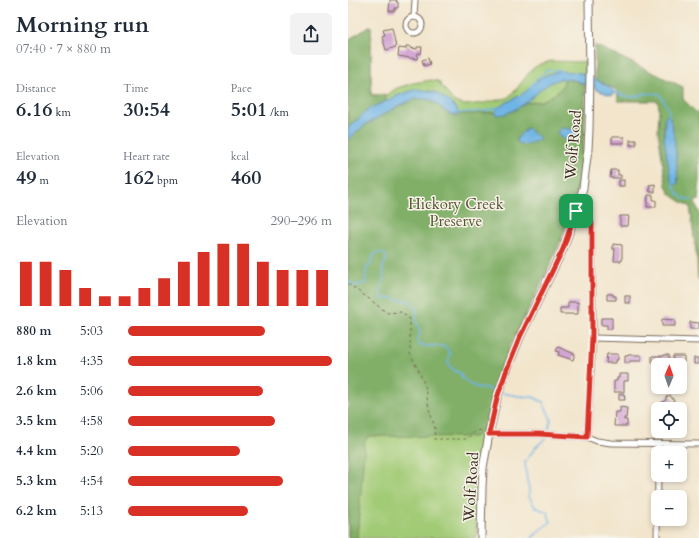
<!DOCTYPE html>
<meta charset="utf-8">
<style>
body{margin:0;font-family:Cardo,serif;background:#f2f2f3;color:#1f2937;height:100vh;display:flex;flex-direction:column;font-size:15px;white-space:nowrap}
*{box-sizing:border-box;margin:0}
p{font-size:13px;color:#747a83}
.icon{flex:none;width:22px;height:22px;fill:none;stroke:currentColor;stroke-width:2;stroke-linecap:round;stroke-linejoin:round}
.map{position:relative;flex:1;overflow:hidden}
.sheet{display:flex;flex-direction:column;background:#fff;width:348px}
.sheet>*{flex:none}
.needle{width:26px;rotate:2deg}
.buttons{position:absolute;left:303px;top:358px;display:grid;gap:8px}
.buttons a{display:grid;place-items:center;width:36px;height:36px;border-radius:6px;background:#fff;box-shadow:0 2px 6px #0003;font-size:20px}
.pin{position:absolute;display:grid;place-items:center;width:34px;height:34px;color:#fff;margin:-17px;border-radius:8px;box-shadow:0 2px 6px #0006}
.round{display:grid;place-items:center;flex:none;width:42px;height:42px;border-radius:6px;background:#f2f2f3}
.head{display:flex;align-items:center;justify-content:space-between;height:68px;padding:0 16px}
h1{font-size:22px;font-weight:600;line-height:30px}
.metrics{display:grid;grid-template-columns:repeat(3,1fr);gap:6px;height:68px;padding:4px 16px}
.metrics div{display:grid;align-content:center}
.metrics b{font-size:20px;font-weight:600}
.metrics small{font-size:11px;font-weight:400}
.metrics p{font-size:11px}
.chart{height:112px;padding:8px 16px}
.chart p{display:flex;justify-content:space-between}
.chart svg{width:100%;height:72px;margin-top:4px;stroke:#d93025;stroke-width:6}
ul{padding:0 16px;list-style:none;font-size:13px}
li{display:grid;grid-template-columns:64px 48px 1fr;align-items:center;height:30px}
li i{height:10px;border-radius:5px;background:#d93025}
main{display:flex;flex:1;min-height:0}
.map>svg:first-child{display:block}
.green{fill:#a2cb76;stroke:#6e7a4a}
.forest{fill:#81af67;stroke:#5e6c42;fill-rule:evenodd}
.water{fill:#6eb4e5;stroke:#546f82}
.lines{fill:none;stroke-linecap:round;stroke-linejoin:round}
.stream{stroke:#6eb4e5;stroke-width:1.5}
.building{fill:#cf9ed3}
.minor-casing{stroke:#7b6b5b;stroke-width:7}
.secondary-casing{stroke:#7b6b5b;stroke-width:9}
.path{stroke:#7b6b5b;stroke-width:1;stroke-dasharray:3 3;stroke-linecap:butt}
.minor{stroke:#fff;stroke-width:5}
.secondary{stroke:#fff;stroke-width:7}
.route-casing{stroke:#fff;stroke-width:8}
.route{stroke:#d93025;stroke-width:5}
.labels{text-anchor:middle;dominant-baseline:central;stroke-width:3;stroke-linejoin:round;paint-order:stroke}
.street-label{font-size:15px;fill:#3b2a1e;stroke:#f7f3e8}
.park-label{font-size:15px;fill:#555234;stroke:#f7f3e8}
</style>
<main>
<section class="sheet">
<div class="head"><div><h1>Morning run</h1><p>07:40 · 7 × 880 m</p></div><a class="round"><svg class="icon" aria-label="share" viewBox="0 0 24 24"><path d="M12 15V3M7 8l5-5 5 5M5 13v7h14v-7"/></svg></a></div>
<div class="metrics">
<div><p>Distance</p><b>6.16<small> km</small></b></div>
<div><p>Time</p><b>30:54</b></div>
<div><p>Pace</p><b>5:01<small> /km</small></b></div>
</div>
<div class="metrics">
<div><p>Elevation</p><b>49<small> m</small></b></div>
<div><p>Heart rate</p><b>162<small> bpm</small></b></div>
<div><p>kcal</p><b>460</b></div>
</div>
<div class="chart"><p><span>Elevation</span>290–296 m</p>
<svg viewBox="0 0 160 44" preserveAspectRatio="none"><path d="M5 44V17M15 44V17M25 44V22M35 44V33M45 44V38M55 44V38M65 44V33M75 44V27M85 44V17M95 44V11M105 44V6M115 44V6M125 44V17M135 44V22M145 44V22M155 44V22"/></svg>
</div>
<ul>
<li><b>880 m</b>5:03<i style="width:67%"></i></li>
<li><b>1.8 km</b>4:35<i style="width:100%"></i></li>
<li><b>2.6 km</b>5:06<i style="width:66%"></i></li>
<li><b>3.5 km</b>4:58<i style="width:72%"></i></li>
<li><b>4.4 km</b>5:20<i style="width:55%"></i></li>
<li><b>5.3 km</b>4:54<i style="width:76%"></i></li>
<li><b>6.2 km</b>5:13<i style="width:59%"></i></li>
</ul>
</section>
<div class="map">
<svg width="351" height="538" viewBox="0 0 351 538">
<rect width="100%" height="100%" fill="#f7f3e8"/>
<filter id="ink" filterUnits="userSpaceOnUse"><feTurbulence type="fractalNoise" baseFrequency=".025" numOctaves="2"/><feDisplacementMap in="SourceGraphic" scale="8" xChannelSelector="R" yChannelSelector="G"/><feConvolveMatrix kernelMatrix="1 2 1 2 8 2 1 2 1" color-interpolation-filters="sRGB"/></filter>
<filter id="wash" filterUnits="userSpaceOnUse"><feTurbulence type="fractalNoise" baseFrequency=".012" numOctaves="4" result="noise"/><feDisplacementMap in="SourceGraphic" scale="16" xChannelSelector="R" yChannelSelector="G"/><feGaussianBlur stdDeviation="0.9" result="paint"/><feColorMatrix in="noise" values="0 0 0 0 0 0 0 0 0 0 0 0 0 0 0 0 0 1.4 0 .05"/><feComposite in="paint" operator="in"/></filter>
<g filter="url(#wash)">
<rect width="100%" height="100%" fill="#f2e5cc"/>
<!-- green -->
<path class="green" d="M23 26V95H38L49 88 65 83 83 80 90 81 105 101 116 105 136 103 159 98 166 92 184 69 192 64 203 61 237 62C237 100 238 139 231 177 220 241 185 297 158 355 133 413 128 476 129 538H0V40Z"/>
<!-- forest -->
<g class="forest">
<path d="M23 26V95H38L37 102C22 107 12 117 0 128V40Z"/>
<path d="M247 45 335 87V99L351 115V201L348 199 347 204 351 211V280L350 279 349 260 342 206 332 201 322 194 318 185 310 131 311 110 310 101H270L269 90 249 80 247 75ZM316 119 324 125 328 155 330 183 319 158 316 138Z"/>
<path d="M217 79 228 81 236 84 237 87C237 140 234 189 213 239 201 269 186 298 171 327 165 340 159 353 154 366 146 386 140 409 136 430L126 437 22 436 17 440 9 538H0V140L17 125 52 105 68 99H79L85 101 101 114 108 115 110 114H125L146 112 148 115 166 110 177 103 194 101 207 94 214 87Z"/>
</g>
<!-- water -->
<g class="water">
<path d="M214 71 233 73 239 75 260 86 266 91V94L264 95C248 92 235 80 218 79 201 78 189 95 176 104 170 108 163 112 157 114 154 115 150 114 148 115L146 112C155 102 166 100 177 92 182 88 186 83 191 79 198 74 206 72 214 71Z"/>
<path d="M69 89 87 92 101 101 109 109 110 114 108 115 101 114 85 101 79 99H68L52 105 17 125 0 140V128C6 123 12 117 18 111 25 106 33 104 40 100 50 95 59 92 69 89Z"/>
<path d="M320 115C327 122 329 171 330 183L327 185 323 180 319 158 316 138 317 118Z"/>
<path d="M180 128 186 135H189L192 138C187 143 179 144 172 145L169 141V138L178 129Z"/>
<path d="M213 128 224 129 229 134V137L226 140C216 141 216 140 209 133Z"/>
</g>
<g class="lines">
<!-- stream -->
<g class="stream">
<path d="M182 88 186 82 199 70 214 71"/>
<path d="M265 91 276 96 285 97 299 93 312 94 320 108 321 117"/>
<path d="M109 113 138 111 151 107"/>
<path d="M325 181C326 188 328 194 335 198 337 199 341 199 344 200"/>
<path d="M0 280 4 285H12L18 282V271L19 267 22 266 25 256C29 252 33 251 38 255 39 263 37 261 35 267 35 271 36 276 35 280 33 287 31 292 34 299L44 298 50 300 62 301 69 310 68 320 72 332 69 340 71 345C80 348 90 343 99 348L102 354 100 364 107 371 113 374 114 378 123 385 131 388H138L148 392"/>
<path d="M154 393 170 396 185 397 195 402 203 419 200 431"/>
<path d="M184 538 193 529 203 522 199 512 187 507 181 496V489L180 484 179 481 177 462 188 447 198 438"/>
</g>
</g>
<g id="blocks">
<!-- building -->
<g class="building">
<path d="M42 0H49L48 2H50V8H47V11H41Z"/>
<path d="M44 28 48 47 38 50 34 36 37 35 35 30Z"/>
<path d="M58 46H62V48L69 49V47H74L73 54 70 53 69 59 50 56 51 48 58 49Z"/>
<path d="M80 58 82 64 76 66 74 60Z"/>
<rect x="264" y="137" width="12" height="6"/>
<rect x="282" y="140" width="6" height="5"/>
<path d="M263 170H270V175H273V178H262Z"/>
<rect x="271" y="180" width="5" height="6"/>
<path d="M307 184V192H302L301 185Z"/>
<path d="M300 195H305V200H308V207H299Z"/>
<path d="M272 216H281L280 226H272Z"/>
<path d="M265 244 274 245V261H266L267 249H265Z"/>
<path d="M259 294H265V296H268V300H259Z"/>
<rect x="277" y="296" width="5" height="7"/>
<path d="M220 302H230V314H212V308H220Z"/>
<path d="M253 318H264V329H259V325H253Z"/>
<path d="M314 319 327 320V326H314Z"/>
<path d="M342 322 351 323V329H342Z"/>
<path d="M210 347 227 354 225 360 210 355 211 352 208 351Z"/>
<path d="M259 354H270V360H268V363H258Z"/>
<path d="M280 355H293V361H282V363H277V356H280Z"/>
<path d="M316 355H321V363H316V365H313V363H304V356H316Z"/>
<rect x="325" y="356" width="11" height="6"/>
<rect x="346" y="358" width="5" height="6"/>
<path d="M271 374H280V381H276V392H266V381H269V378H271Z"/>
<path d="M271 394H276L277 400H271Z"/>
<path d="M322 395 326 401 320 404V409H309V405L318 400V397Z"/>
<path d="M272 407 279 408 278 418H276V420H279V426H266L267 412H272Z"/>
</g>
</g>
</g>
<g filter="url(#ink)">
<use href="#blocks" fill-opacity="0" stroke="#7b6b5b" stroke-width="1"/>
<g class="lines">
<!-- minor casing -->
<g class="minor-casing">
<g id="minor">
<circle cx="66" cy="25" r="8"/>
<path d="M66 17 67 0"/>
<path d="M228 211 242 217 244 224 245 338 239 437"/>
<path d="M245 338 351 341"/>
<path d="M141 434H191L239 437 249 441 263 443 351 444"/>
<path d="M310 453V443"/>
<path d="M309 538 310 475"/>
</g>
</g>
<!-- secondary casing -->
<g class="secondary-casing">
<path id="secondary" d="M133 538 134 487 135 468 141 434 149 398 159 369 172 337 215 249 225 221 235 188 240 149 241 130 242 73 241 0"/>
</g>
<!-- path -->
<path class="path" d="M0 284 20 298 39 313 53 312 62 319V354L70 369 77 386 81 409 87 428 86 439H119L128 431 135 430"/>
<!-- minor -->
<use href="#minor" class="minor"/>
<!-- secondary -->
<use href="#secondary" class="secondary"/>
</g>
</g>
<g class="lines" filter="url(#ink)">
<!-- route casing -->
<g class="route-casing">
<path id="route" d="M228 211 242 217 244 224V338L239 437 191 434H141L149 398 159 369 172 337 215 249Z"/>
</g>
<!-- route -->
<use href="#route" class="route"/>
</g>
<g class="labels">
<!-- street labels -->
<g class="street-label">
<text transform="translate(225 145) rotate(-85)">Wolf Road</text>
<text transform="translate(123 487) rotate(-86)">Wolf Road</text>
</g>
<!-- park labels -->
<g class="park-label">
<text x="108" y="204">Hickory Creek<tspan x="108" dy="17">Preserve</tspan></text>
</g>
</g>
</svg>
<div class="buttons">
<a><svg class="needle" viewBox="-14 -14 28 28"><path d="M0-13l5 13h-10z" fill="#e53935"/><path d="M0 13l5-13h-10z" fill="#747a83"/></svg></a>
<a><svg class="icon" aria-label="locate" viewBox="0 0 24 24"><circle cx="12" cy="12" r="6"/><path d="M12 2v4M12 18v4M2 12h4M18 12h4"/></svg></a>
<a>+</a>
<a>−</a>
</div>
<div class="pin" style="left:228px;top:211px;background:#1e9e55"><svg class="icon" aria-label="arrive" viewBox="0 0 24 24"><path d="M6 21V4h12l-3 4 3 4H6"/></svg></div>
</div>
</main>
